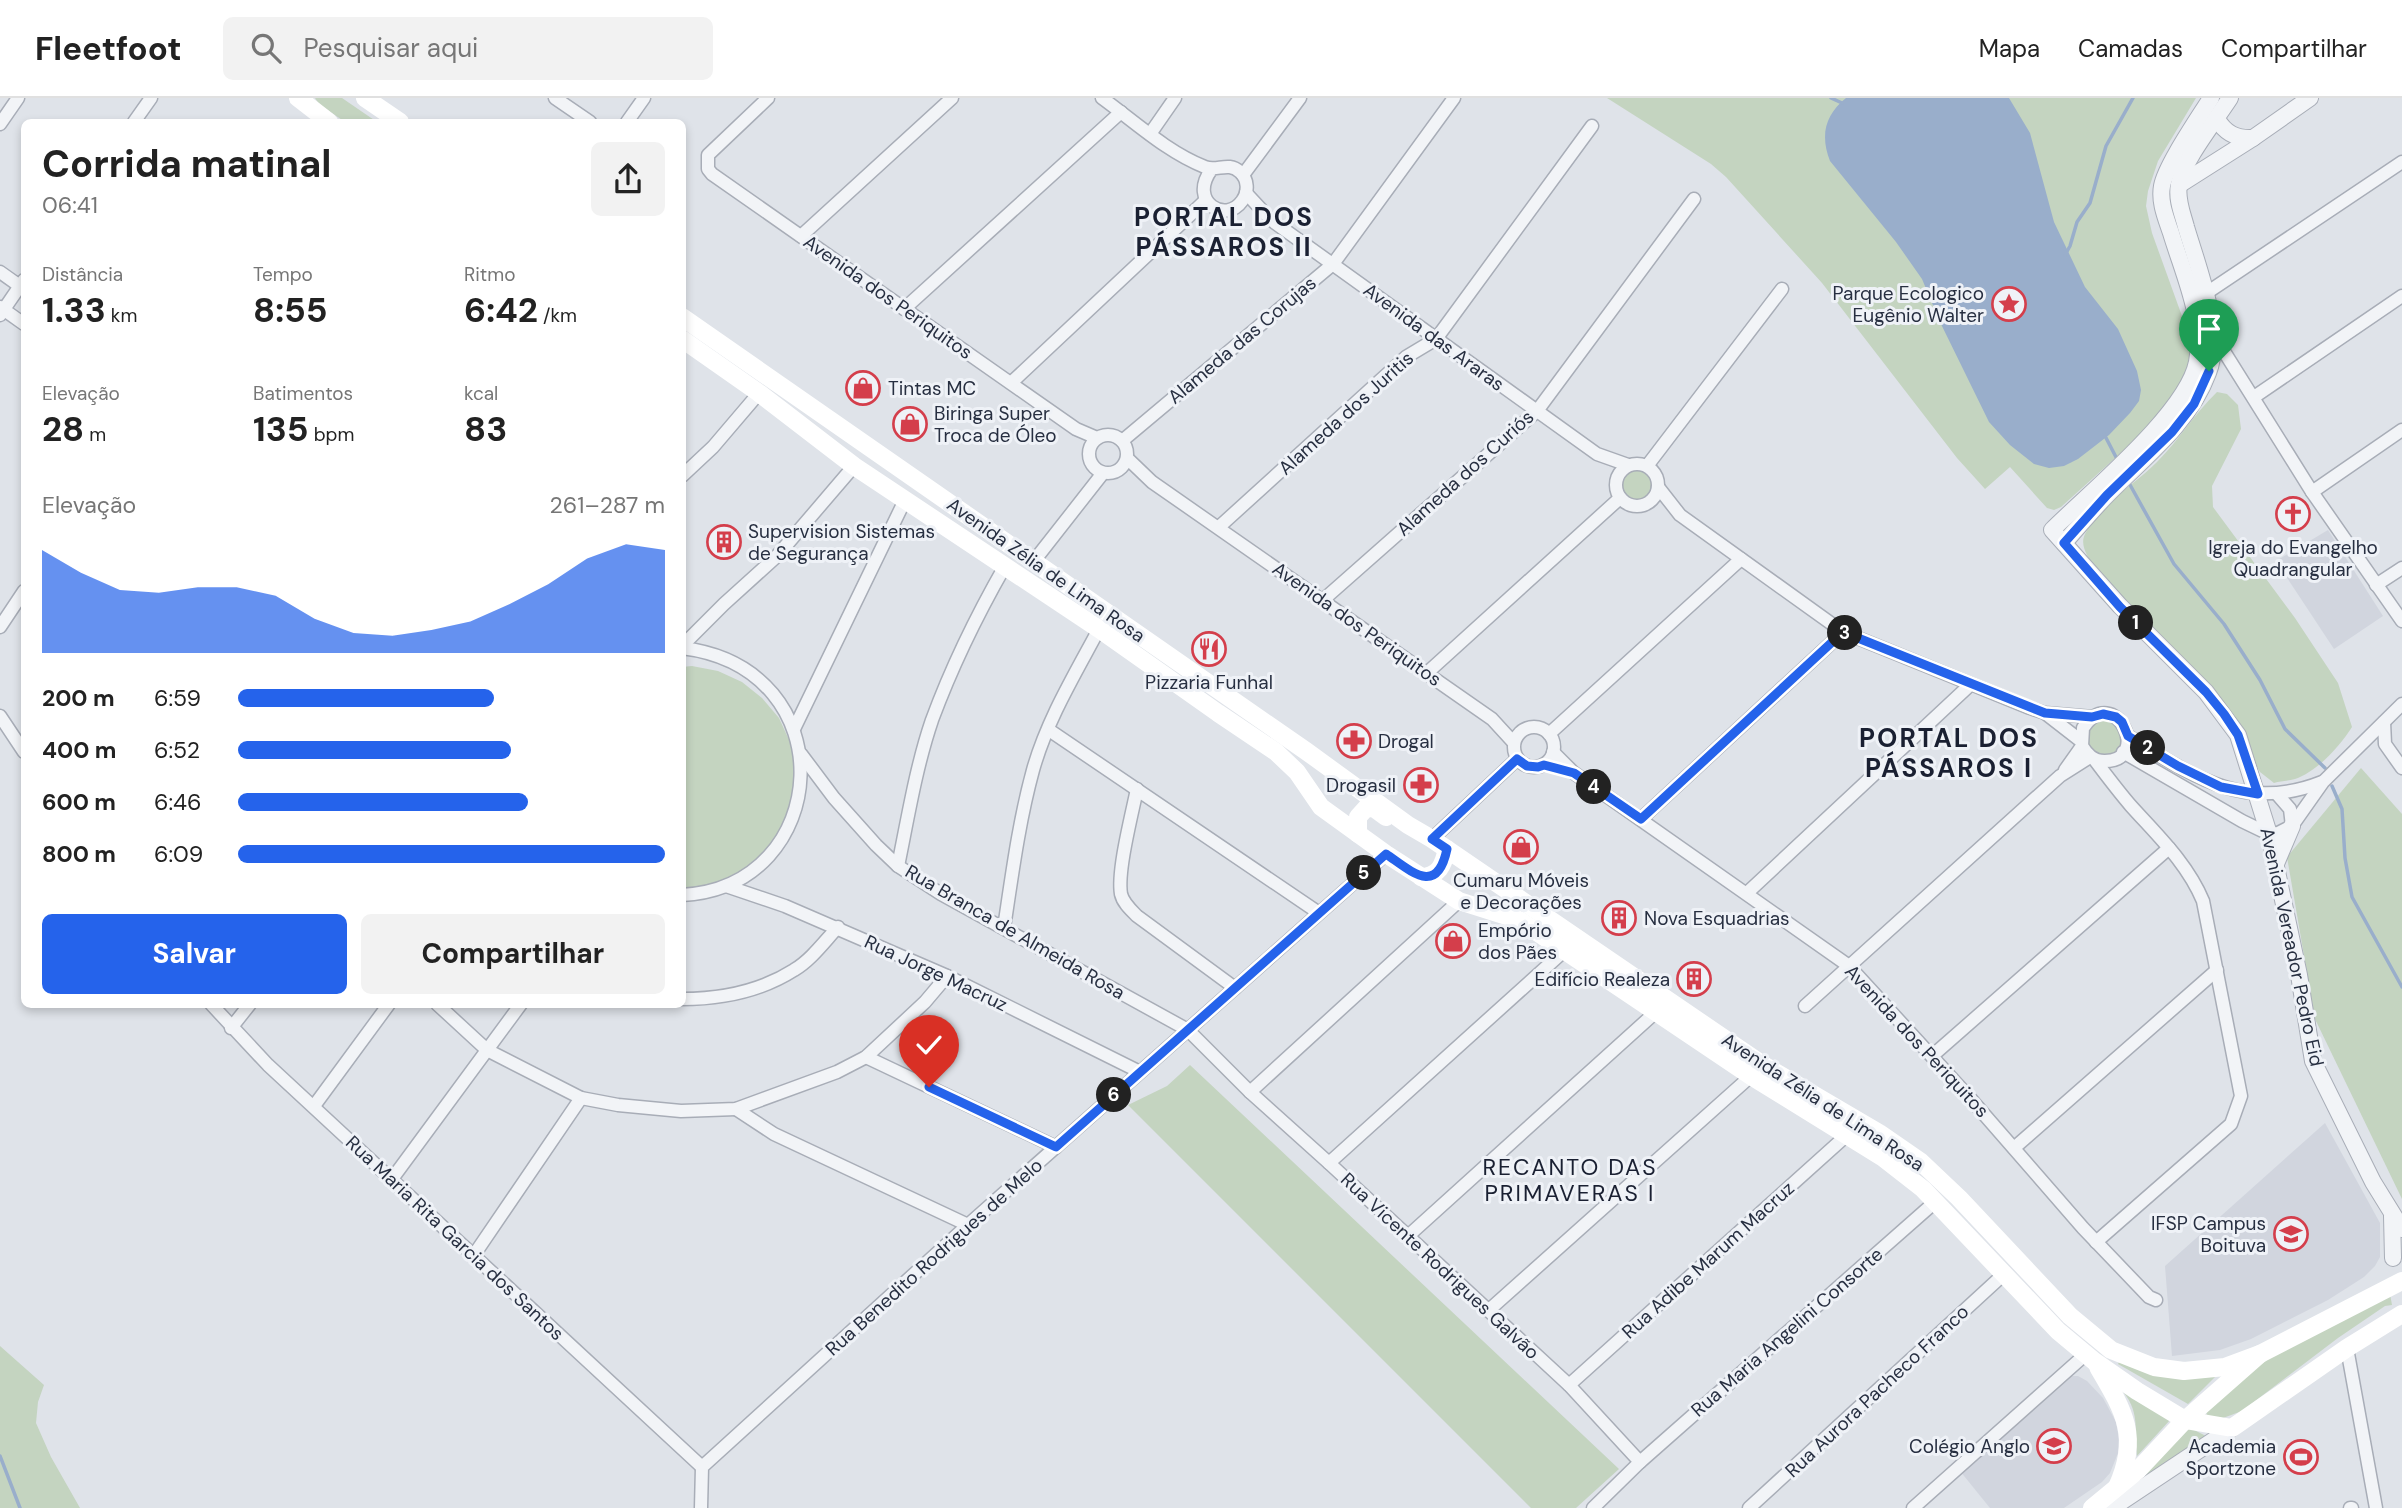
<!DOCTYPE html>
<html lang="pt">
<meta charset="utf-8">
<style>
body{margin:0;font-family:"DM Sans",sans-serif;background:#f2f2f2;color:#222;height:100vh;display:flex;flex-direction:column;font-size:26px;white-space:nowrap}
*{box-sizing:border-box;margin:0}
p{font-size:23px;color:#767676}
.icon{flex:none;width:38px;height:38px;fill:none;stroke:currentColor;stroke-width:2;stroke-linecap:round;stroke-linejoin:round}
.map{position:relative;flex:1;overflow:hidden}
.sheet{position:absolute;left:21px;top:21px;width:665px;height:889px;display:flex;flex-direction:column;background:#fff;border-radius:10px;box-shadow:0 4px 10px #0003}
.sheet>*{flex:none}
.pin{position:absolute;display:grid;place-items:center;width:60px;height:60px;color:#fff;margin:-72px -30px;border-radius:50% 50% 50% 0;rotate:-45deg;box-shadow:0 0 7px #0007}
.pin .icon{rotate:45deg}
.km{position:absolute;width:35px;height:35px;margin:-18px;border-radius:50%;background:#222;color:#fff;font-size:19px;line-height:35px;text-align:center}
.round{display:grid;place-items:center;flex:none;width:74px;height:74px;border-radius:10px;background:#f2f2f2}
.head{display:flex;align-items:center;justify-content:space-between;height:119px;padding:0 21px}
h1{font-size:38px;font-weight:700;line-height:52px}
.stats{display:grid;grid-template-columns:repeat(3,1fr);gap:10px;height:119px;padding:7px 21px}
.stats div{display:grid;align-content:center}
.stats b{font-size:35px;font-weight:700}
.stats small{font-size:19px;font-weight:400}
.stats p{font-size:19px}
.chart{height:196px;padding:14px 21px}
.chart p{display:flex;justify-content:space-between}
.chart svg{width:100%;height:126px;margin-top:7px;fill:#2563eb;opacity:.7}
.button{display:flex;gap:14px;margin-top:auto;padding:14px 21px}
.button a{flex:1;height:80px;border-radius:10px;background:#2563eb;color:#fff;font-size:28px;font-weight:700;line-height:80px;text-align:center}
.button a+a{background:#f2f2f2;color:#222}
ul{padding:0 21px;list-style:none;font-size:23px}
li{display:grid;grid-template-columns:112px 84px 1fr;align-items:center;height:52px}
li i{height:18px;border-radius:9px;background:#2563eb}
header{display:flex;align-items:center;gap:42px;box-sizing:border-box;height:98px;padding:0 35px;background:#fff;border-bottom:2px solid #e0e0e0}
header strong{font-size:33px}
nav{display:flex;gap:38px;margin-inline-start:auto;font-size:24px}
.search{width:490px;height:63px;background:#f2f2f2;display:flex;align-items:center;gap:18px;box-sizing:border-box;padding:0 24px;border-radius:10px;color:#767676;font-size:26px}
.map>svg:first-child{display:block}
.built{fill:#d1d5de}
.green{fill:#c4d4c0}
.water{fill:#99aecb}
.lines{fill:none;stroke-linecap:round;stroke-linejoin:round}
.stream{stroke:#99aecb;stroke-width:3.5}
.minor-casing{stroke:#a8adb7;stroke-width:15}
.tertiary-casing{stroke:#a8adb7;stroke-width:18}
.minor{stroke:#f2f4f7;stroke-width:12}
.tertiary{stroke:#f2f4f7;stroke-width:16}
.secondary{stroke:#fff;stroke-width:18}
.route-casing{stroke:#fff;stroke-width:14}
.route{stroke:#2563eb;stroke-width:9}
.labels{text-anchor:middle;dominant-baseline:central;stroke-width:6;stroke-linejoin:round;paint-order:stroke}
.poi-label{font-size:19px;fill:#272f41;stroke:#eff2f7;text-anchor:end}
.street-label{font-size:19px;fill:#272f41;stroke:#eff2f7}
.quarter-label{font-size:23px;letter-spacing:2px;fill:#1a2032;stroke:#eff2f7}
.district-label{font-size:26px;font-weight:bold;letter-spacing:2px;fill:#1a2032;stroke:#eff2f7}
</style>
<header>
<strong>Fleetfoot</strong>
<div class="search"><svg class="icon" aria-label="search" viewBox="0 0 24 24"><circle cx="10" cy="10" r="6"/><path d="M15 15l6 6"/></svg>Pesquisar aqui</div>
<nav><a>Mapa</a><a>Camadas</a><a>Compartilhar</a></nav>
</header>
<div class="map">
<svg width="2402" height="1410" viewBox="0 0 2402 1410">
<rect width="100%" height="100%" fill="#dfe3e9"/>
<!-- built -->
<g class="built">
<path d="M2328 432 2383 518 2334 551 2276 463Z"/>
<path d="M2325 1025 2380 1125V1159L2375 1168 2364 1179 2328 1202 2251 1241 2220 1252 2172 1258 2165 1168Z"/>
<path d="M2071 1278H2078L2087 1283 2103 1300 2116 1324 2119 1341 2118 1355 2110 1375 2102 1384 2064 1410H1990L1960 1373Z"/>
</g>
<!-- green -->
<g class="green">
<path d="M315 0H342L377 24H345L319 6Z"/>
<path d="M1607 0H2196L2158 63 2148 93 2146 108 2152 135 2191 243 2189 265 2180 289 2144 334 2061 409 2054 412 2047 410 2010 369 1985 391 1957 360 1822 185 1726 79 1711 66Z"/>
<path d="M2217 294 2227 296 2238 307 2241 331 2212 388 2213 409 2295 520 2338 585 2352 629C2340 648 2318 673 2295 681 2289 683 2281 683 2274 685L2260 674 2248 653 2095 471C2089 460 2079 448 2085 436 2100 406 2134 387 2157 364 2179 342 2194 316 2217 294Z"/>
<circle cx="1637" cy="388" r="18"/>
<path d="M692 568 718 573 742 584 762 600 779 620 790 644 796 669 795 696 776 744 738 779 682 793V569Z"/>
<circle cx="2104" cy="640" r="18"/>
<path d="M2361 670 2402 716V1101L2315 921 2287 759Z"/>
<path d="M1190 967 1619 1371 1576 1410H1531L1128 1007 1167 988Z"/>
<path d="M2390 1196 2392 1207 2385 1208 2338 1240 2242 1313 2223 1320 2207 1318 2206 1313 2239 1281 2301 1238Z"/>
<path d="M0 1248 44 1287 38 1304 36 1325 51 1359 80 1410H0Z"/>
<path d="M2119 1264 2220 1274 2188 1306 2118 1266Z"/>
<path d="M2120 1290 2170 1322 2137 1358C2134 1331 2141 1313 2120 1290Z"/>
<path d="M2188 1329 2206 1338 2108 1405Z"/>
</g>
<!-- water -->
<path class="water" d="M1846 0H2009L2030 35 2054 124 2085 189 2118 231 2137 273 2141 292 2139 303 2130 315 2109 337 2078 361 2064 368 2049 370 2034 366 2010 347 1989 324 1940 224 1922 181 1896 144 1830 63C1820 37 1825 17 1846 0Z"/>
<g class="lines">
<!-- stream -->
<g class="stream">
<path d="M1831 0 1842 5"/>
<path d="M2065 157 2070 148 2077 124 2090 105 2106 48 2133 0"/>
<path d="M2104 336 2117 361"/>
<path d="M2129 385 2174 466 2224 526 2260 582 2285 631 2325 670"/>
<path d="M2332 688 2342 711 2345 760 2352 799 2402 889"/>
<path d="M0 1358 20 1410"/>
</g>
<!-- minor casing -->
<g class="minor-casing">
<g id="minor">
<path d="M555 0 590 24"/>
<path d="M768 0 708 57V71L712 76 1076 331 1097 340"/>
<path d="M1102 0C1135 24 1167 54 1205 69 1217 74 1228 63 1240 74 1248 81 1249 94 1242 103 1226 126 1188 104 1211 72"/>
<path d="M134 24 151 0"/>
<path d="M627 24 644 0"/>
<path d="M0 26 18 0"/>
<path d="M1150 36 1175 0"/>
<path d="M1243 77 1300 0"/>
<path d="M1246 95 1271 122 1597 356 1628 367"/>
<path d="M801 138 952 0"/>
<path d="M0 174 24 191"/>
<path d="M2205 196 2402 64"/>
<path d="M0 209 24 226"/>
<path d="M904 211 1121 14"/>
<path d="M0 217 24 182"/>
<path d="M2207 239 2225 255 2312 394 2402 523"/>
<path d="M1012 284 1206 102"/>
<path d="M2254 299 2402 198"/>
<circle cx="1108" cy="356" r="19"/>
<path d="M1122 343 1333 166 1454 0"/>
<path d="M1127 360 1152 384 1492 621 1514 645"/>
<circle cx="1637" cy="387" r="21"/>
<path d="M1647 368 1782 191"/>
<path d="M682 378 713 349 759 295"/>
<path d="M1658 389 1680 417 1843 534 2030 610 2045 615 2093 619"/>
<path d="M2312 394 2402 332"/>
<path d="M1219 429 1406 259 1436 241 1592 28"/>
<path d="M1034 463 1103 375"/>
<path d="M2376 487 2402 470"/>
<path d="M1323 502 1537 313 1694 101"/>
<path d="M0 529 24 493"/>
<path d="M682 548 724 506 777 458 854 368"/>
<path d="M682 550C847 570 833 789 682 797"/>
<path d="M1428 574 1620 400"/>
<path d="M2045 615 2081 643"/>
<path d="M0 618 24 654"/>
<path d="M2384 624 2385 646 2402 670"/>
<circle cx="1534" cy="649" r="20"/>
<path d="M794 631 905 402"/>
<path d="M1049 632 1319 815"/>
<path d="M1549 636 1741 461"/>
<path d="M2128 638C2193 678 2244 715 2322 684"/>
<path d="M1553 654 1574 675 1849 868 1969 999 2083 1130 2149 1199 2156 1202"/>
<path d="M2123 654 2242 723 2269 736 2278 735 2292 728 2323 684 2402 606"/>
<path d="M801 656 834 700 876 747 898 768 941 796 1188 932 1250 994 1329 1065 1569 1287 1640 1364 1593 1410"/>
<path d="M2094 661C2106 677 2118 693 2131 708 2158 738 2187 765 2203 803L2241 998 2231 1026 2096 1144"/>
<path d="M2065 672 2082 648 2083 630C2115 583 2153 664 2104 663 2093 663 2087 656 2082 648"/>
<path d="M1137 691C1132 716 1117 773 1121 796 1123 805 1131 812 1137 818L1235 890"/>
<path d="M2277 696 2290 711 2292 728"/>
<path d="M1641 721 1843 534"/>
<path d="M1432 741 1517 661"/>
<path d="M898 768C908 719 916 669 932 622 952 568 977 517 1005 468"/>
<path d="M726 788 785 808 947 878 1140 974"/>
<path d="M1747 795 1971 586"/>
<path d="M1004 830C1012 777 1019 723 1033 672 1047 622 1075 576 1099 531"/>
<path d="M682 901C721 901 761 893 794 872 811 862 824 844 838 829"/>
<path d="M211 906 268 967 702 1369"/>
<path d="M437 906 487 952 581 1000 618 1007 681 1013 736 1011 837 974 866 959 925 904 947 878"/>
<path d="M1805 908 2060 678 2090 659"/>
<path d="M231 930 250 906"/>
<path d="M1932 958 2169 750"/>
<path d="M866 959 1056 1049"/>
<path d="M1250 994 1459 803"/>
<path d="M314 1008 389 906"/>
<path d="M736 1011 774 1036 968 1127"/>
<path d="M2014 1050 2217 872"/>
<path d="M1329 1065 1564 853"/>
<path d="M392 1081 521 906"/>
<path d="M1408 1138 1657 913"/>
<path d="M474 1157 581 1000"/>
<path d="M1489 1212 1751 978"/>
<path d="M2347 1250 2376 1410"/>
<path d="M1569 1287 1847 1037"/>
<path d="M1640 1364 1935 1104"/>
<path d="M701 1410 702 1369 968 1127 1386 756"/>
<path d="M1749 1410 2004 1176"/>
<path d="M1913 1410 2086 1256"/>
<path d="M2350 1410H2352"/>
</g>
</g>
<!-- tertiary casing -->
<g class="tertiary-casing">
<g id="tertiary">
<path d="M2211 0C2198 21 2166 67 2162 88 2159 104 2166 120 2171 135 2183 175 2205 222 2197 264 2187 315 2090 394 2052 432L2120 508 2206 594 2238 637 2269 736 2299 877 2313 963 2373 1084 2402 1131"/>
<path d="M2217 21C2225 35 2236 41 2253 40"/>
<path d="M2179 87 2253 40 2310 0"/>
<path d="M2064 445C2079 428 2094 410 2110 394 2146 358 2190 324 2208 275 2224 234 2198 170 2186 129 2183 117 2176 101 2179 87 2182 64 2216 22 2230 0"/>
<path d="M2275 768 2292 728"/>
<path d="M2392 1118 2393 1160"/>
<path d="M2112 1410 2232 1330"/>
</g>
</g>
<!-- minor -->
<use href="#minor" class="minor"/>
<!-- tertiary -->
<use href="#tertiary" class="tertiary"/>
<!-- secondary -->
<g class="secondary">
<path d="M298 0 329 24"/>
<path d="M365 0 400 24"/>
<path d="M682 219 1306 653 1408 727 1432 741 1760 965 1879 1035 1921 1064 1959 1100 2070 1218 2111 1252 2154 1269 2184 1273 2225 1269 2260 1256"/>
<path d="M682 241 759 295 854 368 1099 531 1218 615 1276 654 1297 674 1321 709 1386 756 1459 803 1519 822 1751 978 1882 1059 1923 1091 2058 1233 2094 1263 2137 1293 2185 1322 2232 1330 2347 1250 2402 1216"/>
<path d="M1358 736V719L1367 709 1375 711 1386 719"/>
<path d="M1421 779C1439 778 1443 768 1447 751"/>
<path d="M2098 1269C2124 1313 2140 1339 2117 1389"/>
<path d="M2092 1410 2138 1372 2185 1322 2260 1256 2402 1183"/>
</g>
</g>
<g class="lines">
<!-- route casing -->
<g class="route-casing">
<path id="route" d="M929 989 1056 1049 1386 756C1411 773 1437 799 1447 751L1432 741 1517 661 1527 668 1538 669 1544 667 1574 675 1641 721 1843 534 2045 615 2092 619 2103 616 2116 619 2122 624 2128 638 2178 668 2221 689 2258 696 2238 637 2224 616 2206 594 2120 509 2064 445 2107 397 2172 334 2194 306 2209 273"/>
</g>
<!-- route -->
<use href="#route" class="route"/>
</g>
<!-- icons -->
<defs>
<g id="sight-ring" transform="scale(1.75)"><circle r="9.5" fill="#eff2f7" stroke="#d43e4b" stroke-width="1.5"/><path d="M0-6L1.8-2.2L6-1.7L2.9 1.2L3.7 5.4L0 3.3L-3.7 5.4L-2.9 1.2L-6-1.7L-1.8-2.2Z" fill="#d43e4b"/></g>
<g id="shop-ring" transform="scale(1.75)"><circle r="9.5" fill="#eff2f7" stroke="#d43e4b" stroke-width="1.5"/><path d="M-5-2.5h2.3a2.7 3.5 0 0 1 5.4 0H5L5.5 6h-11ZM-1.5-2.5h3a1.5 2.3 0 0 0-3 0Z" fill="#d43e4b"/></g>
<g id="church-ring" transform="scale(1.75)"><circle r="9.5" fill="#eff2f7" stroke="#d43e4b" stroke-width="1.5"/><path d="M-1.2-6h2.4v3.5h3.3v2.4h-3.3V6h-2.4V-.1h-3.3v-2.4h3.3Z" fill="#d43e4b"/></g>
<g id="building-ring" transform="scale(1.75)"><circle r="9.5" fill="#eff2f7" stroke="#d43e4b" stroke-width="1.5"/><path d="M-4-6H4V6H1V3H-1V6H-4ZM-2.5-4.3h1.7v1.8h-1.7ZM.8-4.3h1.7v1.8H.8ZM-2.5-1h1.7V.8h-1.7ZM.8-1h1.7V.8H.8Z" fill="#d43e4b"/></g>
<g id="restaurant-ring" transform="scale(1.75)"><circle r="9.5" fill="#eff2f7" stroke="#d43e4b" stroke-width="1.5"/><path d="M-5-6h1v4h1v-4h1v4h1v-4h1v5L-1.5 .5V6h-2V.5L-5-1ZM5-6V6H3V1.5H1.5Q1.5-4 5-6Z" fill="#d43e4b"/></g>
<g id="pharmacy-ring" transform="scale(1.75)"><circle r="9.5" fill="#eff2f7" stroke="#d43e4b" stroke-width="1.5"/><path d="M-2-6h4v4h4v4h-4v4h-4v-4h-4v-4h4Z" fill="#d43e4b"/></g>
<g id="university-ring" transform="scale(1.75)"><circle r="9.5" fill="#eff2f7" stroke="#d43e4b" stroke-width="1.5"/><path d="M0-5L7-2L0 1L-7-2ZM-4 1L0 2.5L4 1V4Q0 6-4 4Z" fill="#d43e4b"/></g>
<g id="school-ring" transform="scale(1.75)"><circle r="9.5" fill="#eff2f7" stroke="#d43e4b" stroke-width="1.5"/><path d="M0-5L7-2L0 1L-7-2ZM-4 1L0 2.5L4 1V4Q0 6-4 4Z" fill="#d43e4b"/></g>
<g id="stadium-ring" transform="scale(1.75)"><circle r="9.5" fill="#eff2f7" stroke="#d43e4b" stroke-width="1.5"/><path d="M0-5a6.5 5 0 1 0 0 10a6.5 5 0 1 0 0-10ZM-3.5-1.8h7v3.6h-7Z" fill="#d43e4b"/></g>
</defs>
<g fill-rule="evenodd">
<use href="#sight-ring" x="2009" y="206"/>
<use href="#shop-ring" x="863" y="290"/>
<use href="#shop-ring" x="910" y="326"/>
<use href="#church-ring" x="2293" y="416"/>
<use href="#building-ring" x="724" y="444"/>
<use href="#restaurant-ring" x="1209" y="551"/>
<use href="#pharmacy-ring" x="1354" y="643"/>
<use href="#pharmacy-ring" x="1421" y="687"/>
<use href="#shop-ring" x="1521" y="749"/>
<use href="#building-ring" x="1619" y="820"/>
<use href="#shop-ring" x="1453" y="843"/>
<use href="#building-ring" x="1694" y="881"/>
<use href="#university-ring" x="2291" y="1136"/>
<use href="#school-ring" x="2054" y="1348"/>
<use href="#stadium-ring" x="2301" y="1359"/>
</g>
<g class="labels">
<!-- poi labels -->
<g class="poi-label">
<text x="1984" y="195">Parque Ecologico<tspan x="1984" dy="22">Eugênio Walter</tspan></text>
<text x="888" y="290" text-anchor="start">Tintas MC</text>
<text x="934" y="315" text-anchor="start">Biringa Super<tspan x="934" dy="22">Troca de Óleo</tspan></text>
<text x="748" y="433" text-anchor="start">Supervision Sistemas<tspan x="748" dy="22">de Segurança</tspan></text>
<text x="2293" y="449" text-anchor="middle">Igreja do Evangelho<tspan x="2293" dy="22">Quadrangular</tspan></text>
<text x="1209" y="584" text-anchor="middle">Pizzaria Funhal</text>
<text x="1378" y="643" text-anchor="start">Drogal</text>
<text x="1396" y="687">Drogasil</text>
<text x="1521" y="782" text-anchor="middle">Cumaru Móveis<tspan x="1521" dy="22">e Decorações</tspan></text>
<text x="1644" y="820" text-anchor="start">Nova Esquadrias</text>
<text x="1478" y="832" text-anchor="start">Empório<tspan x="1478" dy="22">dos Pães</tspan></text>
<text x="1670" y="881">Edifício Realeza</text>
<text x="2266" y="1125">IFSP Campus<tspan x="2266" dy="22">Boituva</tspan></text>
<text x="2030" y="1348">Colégio Anglo</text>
<text x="2276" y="1348">Academia<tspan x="2276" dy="22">Sportzone</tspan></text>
</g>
<!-- street labels -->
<g class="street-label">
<text transform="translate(888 199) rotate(35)">Avenida dos Periquitos</text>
<text transform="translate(1434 239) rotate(36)">Avenida das Araras</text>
<text transform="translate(1242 242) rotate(-40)">Alameda das Corujas</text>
<text transform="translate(1346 315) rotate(-42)">Alameda dos Juritis</text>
<text transform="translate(1465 375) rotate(-42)">Alameda dos Curiós</text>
<text transform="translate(1046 472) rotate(35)">Avenida Zélia de Lima Rosa</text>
<text transform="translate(1357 526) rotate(35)">Avenida dos Periquitos</text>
<text transform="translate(1015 834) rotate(30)">Rua Branca de Almeida Rosa</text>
<text transform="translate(2292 849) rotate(78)">Avenida Vereador Pedro Eid</text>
<text transform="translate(936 875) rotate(25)">Rua Jorge Macruz</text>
<text transform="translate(1917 943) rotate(47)">Avenida dos Periquitos</text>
<text transform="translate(1823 1004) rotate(33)">Avenida Zélia de Lima Rosa</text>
<text transform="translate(455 1140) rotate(43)">Rua Maria Rita Garcia dos Santos</text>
<text transform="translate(934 1159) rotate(-42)">Rua Benedito Rodrigues de Melo</text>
<text transform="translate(1708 1162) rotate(-42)">Rua Adibe Marum Macruz</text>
<text transform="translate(1440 1168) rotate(43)">Rua Vicente Rodrigues Galvão</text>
<text transform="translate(1787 1234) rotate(-41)">Rua Maria Angelini Consorte</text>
<text transform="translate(1877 1293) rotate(-43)">Rua Aurora Pacheco Franco</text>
</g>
<!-- quarter labels -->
<g class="quarter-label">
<text x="1570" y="1069">RECANTO DAS<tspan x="1570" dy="26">PRIMAVERAS I</tspan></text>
</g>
<!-- district labels -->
<g class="district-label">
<text x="1224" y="119">PORTAL DOS<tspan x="1224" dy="30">PÁSSAROS II</tspan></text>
<text x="1949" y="640">PORTAL DOS<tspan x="1949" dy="30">PÁSSAROS I</tspan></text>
</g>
</g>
</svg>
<div class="pin" style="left:2209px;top:273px;background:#1e9e55"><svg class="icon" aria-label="arrive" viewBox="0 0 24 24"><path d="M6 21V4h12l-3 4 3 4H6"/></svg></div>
<div class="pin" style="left:929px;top:989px;background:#d93025"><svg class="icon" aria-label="check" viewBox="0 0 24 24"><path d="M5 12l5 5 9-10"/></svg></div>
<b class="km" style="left:2136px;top:525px">1</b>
<b class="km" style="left:2148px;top:650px">2</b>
<b class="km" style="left:1845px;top:535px">3</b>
<b class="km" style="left:1594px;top:689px">4</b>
<b class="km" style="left:1364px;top:775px">5</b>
<b class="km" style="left:1114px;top:997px">6</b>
<section class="sheet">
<div class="head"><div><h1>Corrida matinal</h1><p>06:41</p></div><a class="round"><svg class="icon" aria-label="share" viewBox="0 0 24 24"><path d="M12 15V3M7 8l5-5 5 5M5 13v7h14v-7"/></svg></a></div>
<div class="stats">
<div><p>Distância</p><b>1.33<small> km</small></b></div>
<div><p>Tempo</p><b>8:55</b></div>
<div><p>Ritmo</p><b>6:42<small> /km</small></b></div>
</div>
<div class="stats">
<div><p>Elevação</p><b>28<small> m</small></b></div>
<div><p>Batimentos</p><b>135<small> bpm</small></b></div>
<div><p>kcal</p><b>83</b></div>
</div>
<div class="chart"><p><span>Elevação</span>261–287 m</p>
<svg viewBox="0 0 160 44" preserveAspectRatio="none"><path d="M0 44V8L10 16L20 22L30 23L40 21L50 21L60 24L70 32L80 37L90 38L100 36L110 33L120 27L130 20L140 11L150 6L160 8V44z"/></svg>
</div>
<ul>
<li><b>200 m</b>6:59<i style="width:60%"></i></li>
<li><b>400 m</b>6:52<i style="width:64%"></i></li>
<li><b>600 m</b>6:46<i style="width:68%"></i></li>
<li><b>800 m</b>6:09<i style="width:100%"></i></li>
</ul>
<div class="button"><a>Salvar</a><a>Compartilhar</a></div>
</section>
</div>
